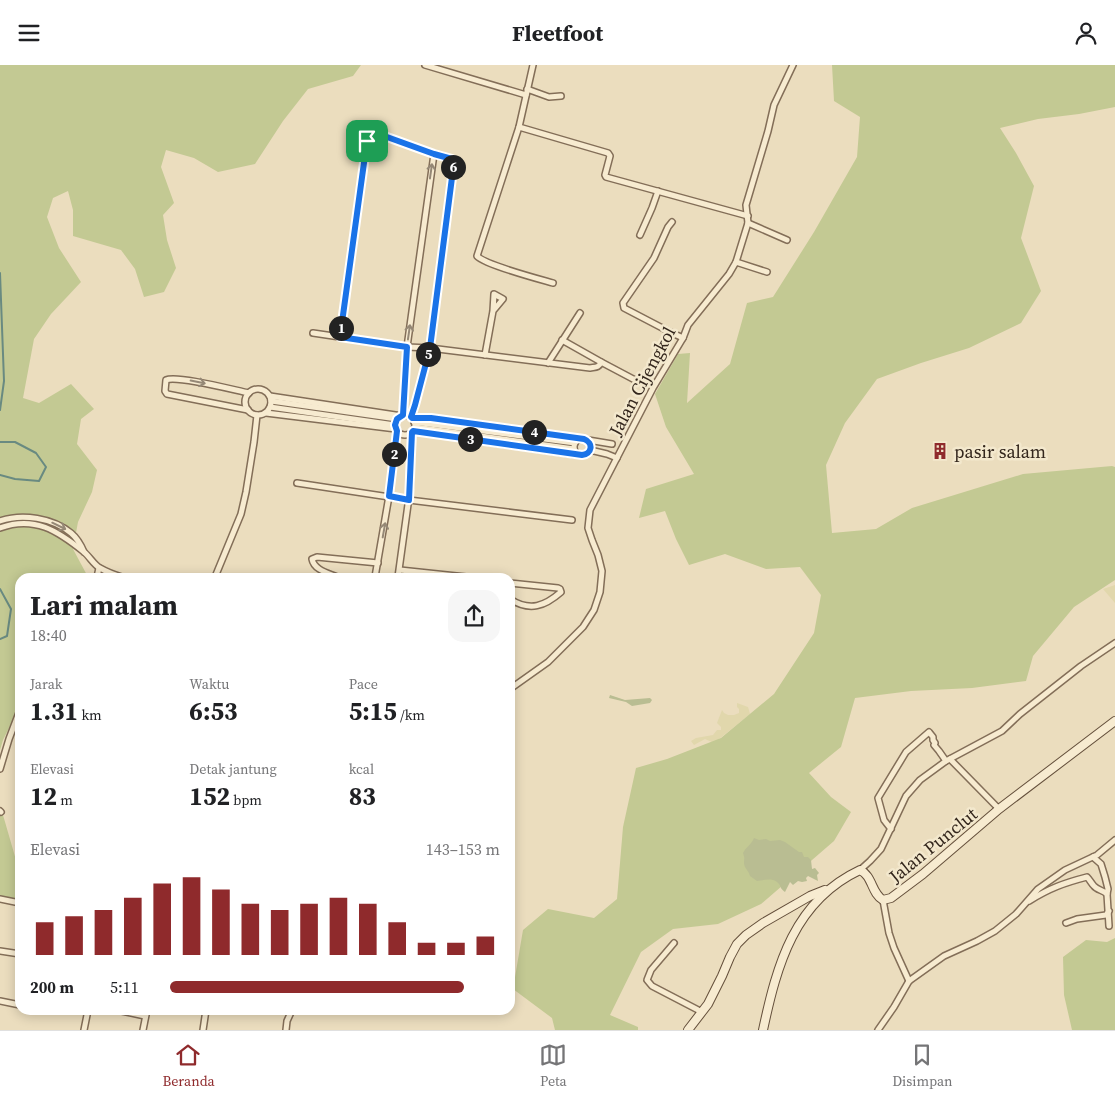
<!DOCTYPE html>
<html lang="id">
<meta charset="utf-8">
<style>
body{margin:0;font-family:"Source Serif 4",serif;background:#f6f6f6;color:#202124;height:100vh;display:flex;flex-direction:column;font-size:19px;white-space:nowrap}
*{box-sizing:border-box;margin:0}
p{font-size:16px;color:#757577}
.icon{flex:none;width:28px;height:28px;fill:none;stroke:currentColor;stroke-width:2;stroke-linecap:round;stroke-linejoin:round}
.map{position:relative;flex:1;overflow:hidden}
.drawer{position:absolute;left:15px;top:508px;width:500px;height:442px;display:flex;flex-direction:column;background:#fff;border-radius:15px;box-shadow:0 2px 12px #0003}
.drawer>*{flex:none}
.pin{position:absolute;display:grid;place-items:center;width:42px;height:42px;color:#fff;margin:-21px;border-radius:10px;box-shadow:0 2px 8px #0006}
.km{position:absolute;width:25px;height:25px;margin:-12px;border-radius:50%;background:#222;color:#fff;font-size:14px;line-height:25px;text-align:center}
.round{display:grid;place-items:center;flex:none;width:52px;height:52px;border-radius:15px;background:#f6f6f6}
.summary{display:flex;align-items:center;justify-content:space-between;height:85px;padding:0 15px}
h1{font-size:28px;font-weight:700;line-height:38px}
.stats{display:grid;grid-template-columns:repeat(3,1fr);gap:8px;height:85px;padding:5px 15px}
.stats div{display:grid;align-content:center}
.stats b{font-size:25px;font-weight:700}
.stats small{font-size:14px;font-weight:400}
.stats p{font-size:14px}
.chart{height:140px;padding:10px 15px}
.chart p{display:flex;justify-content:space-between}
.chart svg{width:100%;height:90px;margin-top:5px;stroke:#8f2a2c;stroke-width:6}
ul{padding:0 15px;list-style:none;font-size:16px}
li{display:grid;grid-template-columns:80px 60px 1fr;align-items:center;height:38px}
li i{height:12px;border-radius:6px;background:#8f2a2c}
header{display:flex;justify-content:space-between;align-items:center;height:65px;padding:0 15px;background:#fff;font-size:22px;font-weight:700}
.dock{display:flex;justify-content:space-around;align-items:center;height:70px;border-top:1px solid #e0e0e0;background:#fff;font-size:14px;color:#757577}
.dock a{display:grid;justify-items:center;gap:2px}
.dock .selected{color:#8f2a2c}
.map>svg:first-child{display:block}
.farmland{fill:#e1d7ac}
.green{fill:#c3c993}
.cemetery{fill:#b9bd92}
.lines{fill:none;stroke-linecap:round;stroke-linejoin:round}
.stream{stroke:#698a81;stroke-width:2}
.street-casing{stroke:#836e58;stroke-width:8}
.secondary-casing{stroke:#644f3b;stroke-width:10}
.street{stroke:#f7ebd0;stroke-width:5}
.secondary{stroke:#f7ebd0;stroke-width:8}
.oneway{stroke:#958876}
.route-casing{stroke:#fff;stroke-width:10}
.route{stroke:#1a73e8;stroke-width:6}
.labels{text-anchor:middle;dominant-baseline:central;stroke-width:5;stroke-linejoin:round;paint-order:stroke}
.street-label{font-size:18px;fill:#33261c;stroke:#f3e8cd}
.poi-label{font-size:18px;fill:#33261c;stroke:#f3e8cd;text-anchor:start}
</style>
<header><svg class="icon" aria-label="menu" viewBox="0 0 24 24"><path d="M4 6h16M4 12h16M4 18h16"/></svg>Fleetfoot<svg class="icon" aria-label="person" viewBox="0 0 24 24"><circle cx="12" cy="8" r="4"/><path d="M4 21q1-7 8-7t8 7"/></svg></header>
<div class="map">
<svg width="1115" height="965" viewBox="0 0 1115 965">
<rect width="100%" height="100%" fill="#ebddbe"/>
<!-- farmland -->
<g class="farmland">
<path d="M1115 520V538L1103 524Z"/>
<path d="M737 638 748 642 750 649 714 678 705 674 694 680 691 676 696 673 713 670 717 665H721V662L717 658 722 645 724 648 728 650H734L739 648V644L737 642Z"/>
</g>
<!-- green -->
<g class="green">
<path d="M0 0H361L353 11 308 24 283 56 255 99 218 107 194 93 166 85 161 102 174 138 163 150 167 175 176 203 164 227 144 232 135 204 121 185 73 171V145L68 126 53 133 47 152 59 183 81 217 51 249 34 274 23 333 39 338 71 319 94 344 81 354 77 379 97 405 92 427 78 457 73 484 88 512H20V641L3 675 0 685Z"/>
<path d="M832 0H1115V42L1079 49 1038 54 1000 63 1016 88 1034 121 1021 173 1041 226 1021 258 969 283 921 298 877 314 845 358 826 400 832 468 876 464 912 443 1023 409 1112 401 1115 402V515L1074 542 1033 591 1026 616 972 623 911 626 855 633 841 682 809 708 831 732 851 747 834 776 761 839 718 859 673 864 641 887 610 950 638 962V965H555L552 953 513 924 523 865 548 844 594 853 617 834 623 762 636 703 667 694 721 673 774 629 814 568 821 530 800 502 766 504 725 489 689 500 676 474 665 446 639 453 646 424 694 409 666 362 655 329 678 289 690 288 687 338 730 299 747 238 773 232 814 167 857 92 860 52 834 36Z"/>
<path d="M0 744 3 750 16 795 20 798V839L0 835Z"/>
<path d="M1115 873V965H1072L1064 930 1063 892 1086 875 1107 877Z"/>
</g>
<!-- cemetery -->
<g class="cemetery">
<path d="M610 630 625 635 650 633 652 635 650 638 632 641 626 637 609 633Z"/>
<path d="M754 773 759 775 766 774 770 776 780 775 785 777 799 787H802L804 792H808L811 795 812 804 815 803 819 808 817 810 818 816 808 811 806 813 807 816 802 817 798 816 793 820 790 817 785 827C779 823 782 821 777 817 772 813 763 815 757 816L750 811C749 806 744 803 744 798 744 793 745 794 743 788 746 782 751 780 754 773Z"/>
</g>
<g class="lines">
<!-- stream -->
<g class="stream">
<path d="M0 208 4 316 0 345"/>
<path d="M0 377H15L36 388 46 402 39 416 15 414 0 410"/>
<path d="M0 524 11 544 7 571 0 574"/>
</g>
<!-- street casing -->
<g class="street-casing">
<g id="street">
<path d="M425 0 526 30"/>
<path d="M533 0 519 62 608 88 610 91 605 110 606 112 748 151"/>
<path d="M527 24 549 32 561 31"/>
<path d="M519 62 477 191C485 200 539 214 553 218"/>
<path d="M672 157 668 162 654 193 623 238 624 243 670 267 683 273"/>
<path d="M748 158 787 175"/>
<path d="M640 170 652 143 658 126"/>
<path d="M736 197 767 207"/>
<path d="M313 268 407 282 430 283 590 303C595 302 599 303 601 297L635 315"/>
<path d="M340 272 367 75 371 69 376 68 434 89 453 94 454 97 430 283 415 340 411 352"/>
<path d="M562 275 601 297"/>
<path d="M485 290 493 246 494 229 503 234 493 246"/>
<path d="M548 298 580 248"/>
<circle cx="258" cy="337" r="13"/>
<path d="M270 331 402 351"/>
<path d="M271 336 397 354"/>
<path d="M270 342 395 360"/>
<path d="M248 345 167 329 165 326 166 315C177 310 234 325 249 328"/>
<path d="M266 348 396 364"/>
<path d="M403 350 407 282 434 89"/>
<circle cx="405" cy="360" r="10"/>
<path d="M412 353H431L581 374"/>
<path d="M414 357 575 378"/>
<path d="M415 362 574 384"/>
<path d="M413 366 578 390"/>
<circle cx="582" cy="382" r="8"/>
<path d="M588 375 612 379"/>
<path d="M590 385 607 389 617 393"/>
<path d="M297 418 409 435 572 455"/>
<path d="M0 456C22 448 53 453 71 468 77 473 81 480 84 487"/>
<path d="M0 463C34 450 58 466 84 487 90 492 94 500 100 503 107 507 115 510 122 512"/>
<path d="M400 505 466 512"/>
<path d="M97 512 99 503"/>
<path d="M215 512 241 449 246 427 254 377 257 350"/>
<path d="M337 512C328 508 314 505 312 494L317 492 378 498"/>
<path d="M375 512 389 431 397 366"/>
<path d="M398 512 410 425 412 367"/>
<path d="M510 518 558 523 560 524 561 527C545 541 530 547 510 534"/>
<path d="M510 624 548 597 583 562 594 545 600 527 602 506 598 490 592 475 588 463 590 445 653 323 683 273 688 260 729 209 736 197 748 158 746 140 768 66 774 40 793 0"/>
<path d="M950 694 999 744"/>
<path d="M0 704 9 674 20 645"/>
<path d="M0 746 1 747"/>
<path d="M891 764 884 755 878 733 906 687 929 667 933 672V675L935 678 934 680 939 686 946 696"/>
<path d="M1093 792 1101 799 1105 812 1108 824 1107 829 1109 861"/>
<path d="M860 805 870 796 881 784 906 731 920 715 946 696 1002 666 1020 649 1081 601 1115 578"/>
<path d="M0 834 20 838"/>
<path d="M883 835 889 868 894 883 909 916"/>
<path d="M1029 836C1050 823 1064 818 1087 812 1090 815 1091 818 1094 821 1097 825 1103 825 1107 829"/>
<path d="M1066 858 1077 854 1106 850 1109 846"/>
<path d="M674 878 651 905 647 915 652 921 702 947"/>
<path d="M0 886 20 889"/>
<path d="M0 936 20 940"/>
<path d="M117 945 145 951"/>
<path d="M84 965 88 945"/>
<path d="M143 965 147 945"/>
<path d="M203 965 206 945"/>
<path d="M286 965 287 956 292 945"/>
<path d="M878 965 894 942 909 916 944 891 977 876 995 866 1016 849 1038 824 1065 805 1097 790 1115 775"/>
</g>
</g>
<!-- secondary casing -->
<g class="secondary-casing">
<g id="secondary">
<path d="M688 965 708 939 722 911 730 892 737 879 746 870 763 858 810 831 825 825"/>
<path d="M763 965C777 900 794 836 860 805 873 811 871 828 883 835L891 833 923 809 999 744 1115 656"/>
</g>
</g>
<!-- street -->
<use href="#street" class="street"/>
<!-- secondary -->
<use href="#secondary" class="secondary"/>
</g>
<!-- one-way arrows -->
<defs><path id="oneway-shaft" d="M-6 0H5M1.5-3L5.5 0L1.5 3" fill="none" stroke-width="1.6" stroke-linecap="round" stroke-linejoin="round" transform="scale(1.25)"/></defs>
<g class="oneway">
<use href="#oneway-shaft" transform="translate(431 106) rotate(-82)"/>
<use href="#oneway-shaft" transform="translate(409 267) rotate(-82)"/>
<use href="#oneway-shaft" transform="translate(198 317) rotate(11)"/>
<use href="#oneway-shaft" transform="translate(59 461) rotate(26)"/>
<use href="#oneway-shaft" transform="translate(384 465) rotate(-80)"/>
</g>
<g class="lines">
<!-- route casing -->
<g class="route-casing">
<path id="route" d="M376 68 434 89 452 94 454 97 430 283 415 340 411 352 412 353H431L584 374C594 378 592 389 582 390L413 366 412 367 409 435 389 431 397 366 395 360 397 354 403 350 407 282 340 272 367 76 369 71Z"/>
</g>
<!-- route -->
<use href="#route" class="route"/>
</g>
<!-- icons -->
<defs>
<g id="building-bare" transform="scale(1.35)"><path d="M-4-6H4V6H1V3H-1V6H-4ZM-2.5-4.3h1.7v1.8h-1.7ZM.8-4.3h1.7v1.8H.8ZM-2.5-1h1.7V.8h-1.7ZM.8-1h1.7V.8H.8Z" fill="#8f2a2c" stroke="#f3e8cd" stroke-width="2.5" paint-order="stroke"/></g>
</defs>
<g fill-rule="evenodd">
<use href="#building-bare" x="940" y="386"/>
</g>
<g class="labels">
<!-- street labels -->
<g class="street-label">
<text transform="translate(642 316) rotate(-62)">Jalan Cijengkol</text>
<text transform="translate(933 780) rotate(-39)">Jalan Punclut</text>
</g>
<!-- poi labels -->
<g class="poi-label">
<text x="954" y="386">pasir salam</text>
</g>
</g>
</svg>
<div class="pin" style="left:367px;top:76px;background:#1e9e55"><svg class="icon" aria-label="arrive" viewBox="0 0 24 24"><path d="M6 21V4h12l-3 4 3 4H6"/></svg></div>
<b class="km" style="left:341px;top:263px">1</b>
<b class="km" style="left:394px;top:389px">2</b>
<b class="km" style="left:470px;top:374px">3</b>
<b class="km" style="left:534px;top:367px">4</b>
<b class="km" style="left:428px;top:289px">5</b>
<b class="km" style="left:453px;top:102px">6</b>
<section class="drawer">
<div class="summary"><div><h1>Lari malam</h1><p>18:40</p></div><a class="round"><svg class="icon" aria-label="share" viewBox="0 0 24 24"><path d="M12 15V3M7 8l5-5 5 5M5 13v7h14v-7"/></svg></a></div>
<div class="stats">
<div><p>Jarak</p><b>1.31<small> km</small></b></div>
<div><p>Waktu</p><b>6:53</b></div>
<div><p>Pace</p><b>5:15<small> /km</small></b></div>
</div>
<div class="stats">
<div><p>Elevasi</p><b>12<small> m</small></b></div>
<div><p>Detak jantung</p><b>152<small> bpm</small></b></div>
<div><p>kcal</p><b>83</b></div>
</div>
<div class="chart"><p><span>Elevasi</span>143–153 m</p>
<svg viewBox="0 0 160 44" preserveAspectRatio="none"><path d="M5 44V28M15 44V25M25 44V22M35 44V16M45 44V9M55 44V6M65 44V12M75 44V19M85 44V22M95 44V19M105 44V16M115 44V19M125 44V28M135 44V38M145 44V38M155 44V35"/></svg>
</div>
<ul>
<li><b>200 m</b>5:11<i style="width:89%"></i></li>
</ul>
</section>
</div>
<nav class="dock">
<a class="selected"><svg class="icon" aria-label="home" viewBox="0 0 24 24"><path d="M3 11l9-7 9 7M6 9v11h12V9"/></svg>Beranda</a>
<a><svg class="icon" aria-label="map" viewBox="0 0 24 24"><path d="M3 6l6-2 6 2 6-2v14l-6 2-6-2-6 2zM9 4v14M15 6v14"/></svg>Peta</a>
<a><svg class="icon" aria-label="saved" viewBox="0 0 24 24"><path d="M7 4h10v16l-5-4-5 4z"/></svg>Disimpan</a>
</nav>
